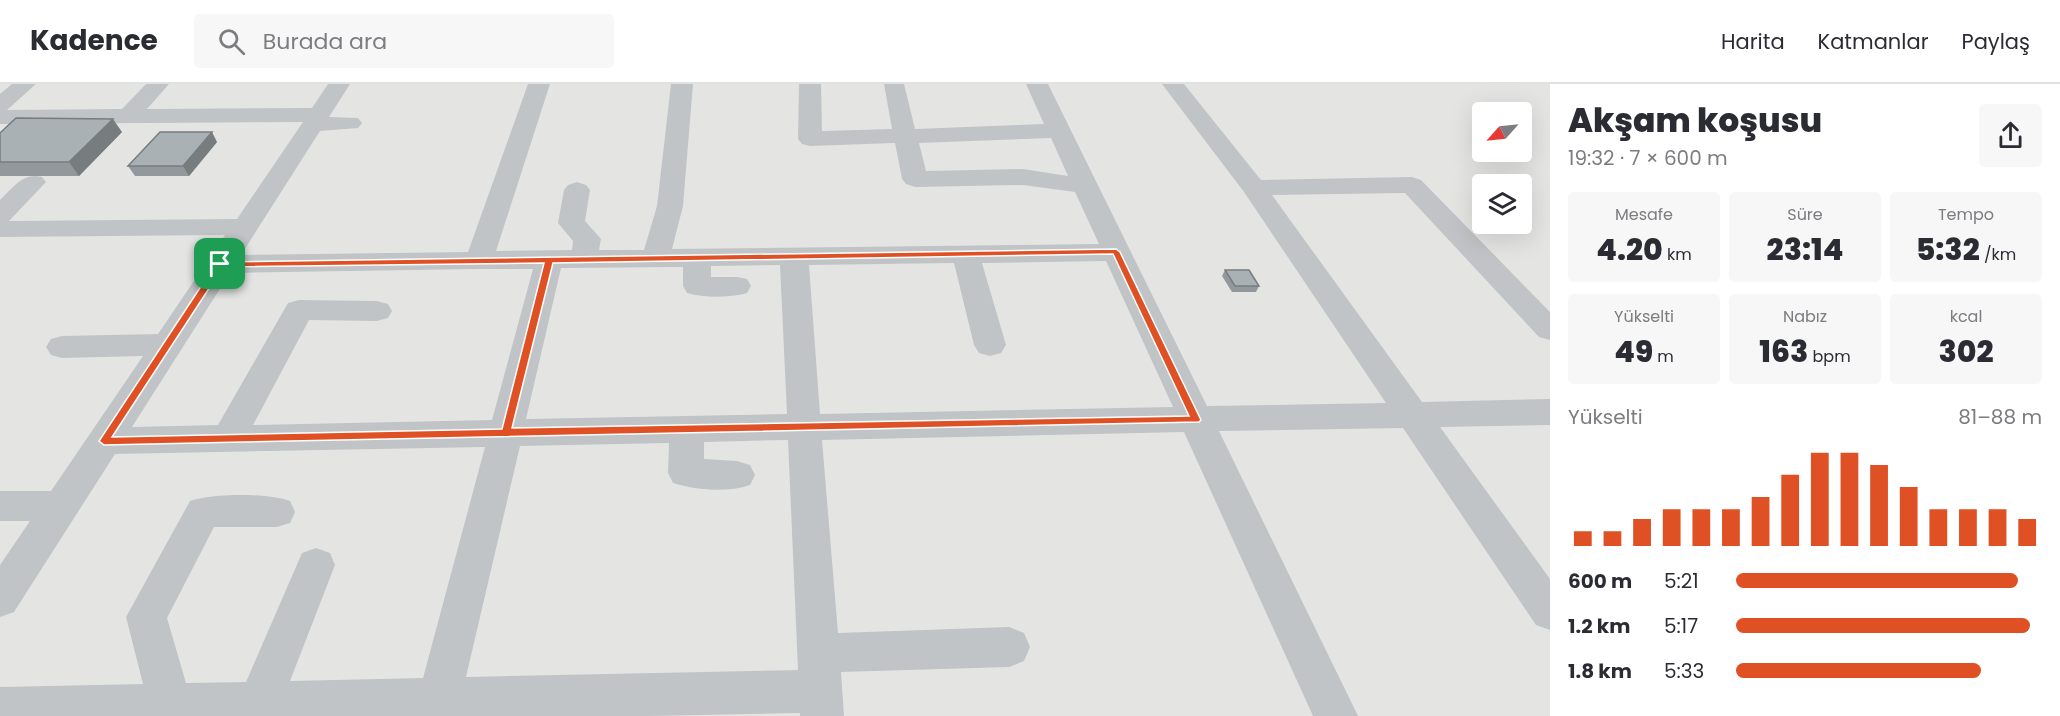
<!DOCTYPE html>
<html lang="tr">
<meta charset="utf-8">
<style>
body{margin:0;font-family:Poppins,sans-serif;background:#f7f7f7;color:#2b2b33;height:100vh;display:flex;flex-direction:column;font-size:22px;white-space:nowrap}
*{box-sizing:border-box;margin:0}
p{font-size:20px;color:#7c7c81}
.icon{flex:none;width:33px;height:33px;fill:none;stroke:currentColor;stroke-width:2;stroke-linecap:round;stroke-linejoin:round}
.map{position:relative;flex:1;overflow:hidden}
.details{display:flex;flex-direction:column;background:#fff;width:510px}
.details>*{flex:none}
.needle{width:39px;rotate:243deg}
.buttons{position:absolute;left:1472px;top:18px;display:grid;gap:12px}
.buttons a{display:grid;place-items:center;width:60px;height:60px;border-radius:6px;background:#fff;box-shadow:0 6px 24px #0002;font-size:30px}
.pin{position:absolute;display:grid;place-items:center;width:51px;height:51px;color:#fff;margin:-26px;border-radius:12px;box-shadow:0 3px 9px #0006}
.round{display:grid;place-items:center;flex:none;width:63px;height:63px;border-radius:6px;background:#f7f7f7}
.summary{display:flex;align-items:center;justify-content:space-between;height:102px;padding:0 18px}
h1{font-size:33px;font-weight:800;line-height:45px}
.stats{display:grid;grid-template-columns:repeat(3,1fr);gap:9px;height:102px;padding:6px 18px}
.stats div{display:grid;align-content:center;border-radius:6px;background:#f7f7f7;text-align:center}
.stats b{font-size:30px;font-weight:800}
.stats small{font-size:16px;font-weight:400}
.stats p{font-size:16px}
.chart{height:168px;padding:12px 18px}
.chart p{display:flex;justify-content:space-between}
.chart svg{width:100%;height:108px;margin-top:6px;stroke:#df5124;stroke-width:6}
ul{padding:0 18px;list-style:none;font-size:20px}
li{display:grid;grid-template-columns:96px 72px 1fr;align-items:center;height:45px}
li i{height:15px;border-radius:8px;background:#df5124}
header{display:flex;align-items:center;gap:36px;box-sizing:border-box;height:84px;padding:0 30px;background:#fff;border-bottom:2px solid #e1e1e2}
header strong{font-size:28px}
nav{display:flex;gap:33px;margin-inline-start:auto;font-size:21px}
.search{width:420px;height:54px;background:#f7f7f7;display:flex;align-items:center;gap:15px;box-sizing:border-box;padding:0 21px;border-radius:6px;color:#7c7c81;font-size:22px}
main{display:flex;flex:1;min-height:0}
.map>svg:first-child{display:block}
.built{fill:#e4e5e3;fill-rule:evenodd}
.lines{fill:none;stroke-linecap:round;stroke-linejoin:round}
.minor{fill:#c1c4c7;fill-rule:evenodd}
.wall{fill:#92989c}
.shaded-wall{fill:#777c7f}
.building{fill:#aab1b5;stroke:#777c7f;stroke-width:1.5}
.route{fill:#df5124;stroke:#fff;stroke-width:1.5;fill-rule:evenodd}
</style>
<header>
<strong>Kadence</strong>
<div class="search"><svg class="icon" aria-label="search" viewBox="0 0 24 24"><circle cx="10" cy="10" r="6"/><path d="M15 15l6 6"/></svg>Burada ara</div>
<nav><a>Harita</a><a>Katmanlar</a><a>Paylaş</a></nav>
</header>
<main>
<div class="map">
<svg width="1550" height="632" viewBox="0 0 1550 632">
<rect width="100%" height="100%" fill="#f4f4ef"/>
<!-- built -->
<path class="built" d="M0 0H1550V632H0ZM1482 28H1521V68H1482ZM1482 100H1521V140H1482Z"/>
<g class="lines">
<!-- minor -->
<path class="minor" d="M12 0H36L7 26 122 25 146 0H169L147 25 312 24 328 0H350L329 33 358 34 362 39 358 44 320 47 241 171 468 168 528 0H550L496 167 572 166 573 157 558 139 564 106 568 101 577 98 586 101 590 106 585 137 601 155 599 166H644L657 122 671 0H693L683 122 672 165 1099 160 1075 108 1023 101 915 103 906 100 902 95 895 59 810 62 802 60 798 55 799 0H821L822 47 892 45 884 0H904L915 45 1044 40 1026 0H1048L1207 322 1386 319 1244 108 1162 0H1184L1261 96 1412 93 1421 96 1550 228V256L1539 253 1405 109 1272 111 1422 318 1550 315V341L1440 343 1550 495V546L1536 541 1403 344 1219 347 1358 632H1313L1184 348 822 356 838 549 1009 543 1024 549 1030 563 1024 577 1009 583 841 588 844 632H800V629L649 632H0V603L143 600 126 533 190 417C214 409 266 409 290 417L295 428 290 439 277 443H214L167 534 186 599 246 598 302 469 316 464 330 469 335 481 290 597 423 594 485 363 115 370 14 528 0 533V481L30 437H0V407H51L143 272 62 274 51 271 46 263 51 255 62 252 158 250 225 151 0 153V116C13 104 23 88 42 93L46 98 9 137 237 135 303 38 0 40V10ZM1051 54 1068 92 1023 85 926 87 919 59ZM1106 177 1173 323 820 330 809 181 954 179 974 261 979 269 990 272 1001 269 1006 261 982 179ZM780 181 787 330 526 335 561 184 683 183V202L687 209C705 214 729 214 747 209L751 202 747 195 737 193H711V182ZM477 185H533L492 336 253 341 309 236 377 237 388 234 392 227 388 220 377 217 299 216 288 219 218 341 132 343 230 189ZM788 356 798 586 466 593 520 362 669 359 668 389 673 399C696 406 727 409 750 401L755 391 750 381 737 377 704 375V358Z"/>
</g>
<!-- wall -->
<g class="wall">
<path d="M122 48 79 92H0V49Z"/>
<path d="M217 58 189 92H135L128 82Z"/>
<path d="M1225 186 1259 202 1256 208H1232L1222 192Z"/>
</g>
<!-- shaded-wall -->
<g class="shaded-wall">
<path d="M113 35 122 48 79 92 69 78Z"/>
<path d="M212 48 217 58 189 92 183 82Z"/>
</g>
<!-- building -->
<g class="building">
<path d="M16 34 113 35 69 78H0V49Z"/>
<path d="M160 48H212L183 82H128Z"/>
<path d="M1225 186H1249L1259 202H1235Z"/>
</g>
<!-- route -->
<path class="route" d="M1116 165 1120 168 1201 336 1199 338 104 361 99 357 217 178H220ZM1113 170 1189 332 512 344 553 179ZM544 179 502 345 112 353 223 183Z"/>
</svg>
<div class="buttons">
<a><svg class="needle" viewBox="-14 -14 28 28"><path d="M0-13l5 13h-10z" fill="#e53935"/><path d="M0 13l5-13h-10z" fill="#7c7c81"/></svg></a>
<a><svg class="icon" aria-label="layers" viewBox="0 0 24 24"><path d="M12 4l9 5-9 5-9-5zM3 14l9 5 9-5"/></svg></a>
</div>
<div class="pin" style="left:220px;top:180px;background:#1e9e55"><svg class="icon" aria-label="arrive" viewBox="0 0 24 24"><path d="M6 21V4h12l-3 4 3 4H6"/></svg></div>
</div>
<section class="details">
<div class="summary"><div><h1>Akşam koşusu</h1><p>19:32 · 7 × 600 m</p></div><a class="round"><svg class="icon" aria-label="share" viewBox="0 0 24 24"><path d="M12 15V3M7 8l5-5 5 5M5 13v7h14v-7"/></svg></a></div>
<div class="stats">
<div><p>Mesafe</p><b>4.20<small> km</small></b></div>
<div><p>Süre</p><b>23:14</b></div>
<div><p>Tempo</p><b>5:32<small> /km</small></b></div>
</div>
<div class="stats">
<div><p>Yükselti</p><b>49<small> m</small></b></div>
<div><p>Nabız</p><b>163<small> bpm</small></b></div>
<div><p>kcal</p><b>302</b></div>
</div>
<div class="chart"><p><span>Yükselti</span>81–88 m</p>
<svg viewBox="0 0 160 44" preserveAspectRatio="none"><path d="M5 44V38M15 44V38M25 44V33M35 44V29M45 44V29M55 44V29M65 44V24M75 44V15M85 44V6M95 44V6M105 44V11M115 44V20M125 44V29M135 44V29M145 44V29M155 44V33"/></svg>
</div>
<ul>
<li><b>600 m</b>5:21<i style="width:92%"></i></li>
<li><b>1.2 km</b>5:17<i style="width:96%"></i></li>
<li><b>1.8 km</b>5:33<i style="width:80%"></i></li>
</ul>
</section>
</main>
